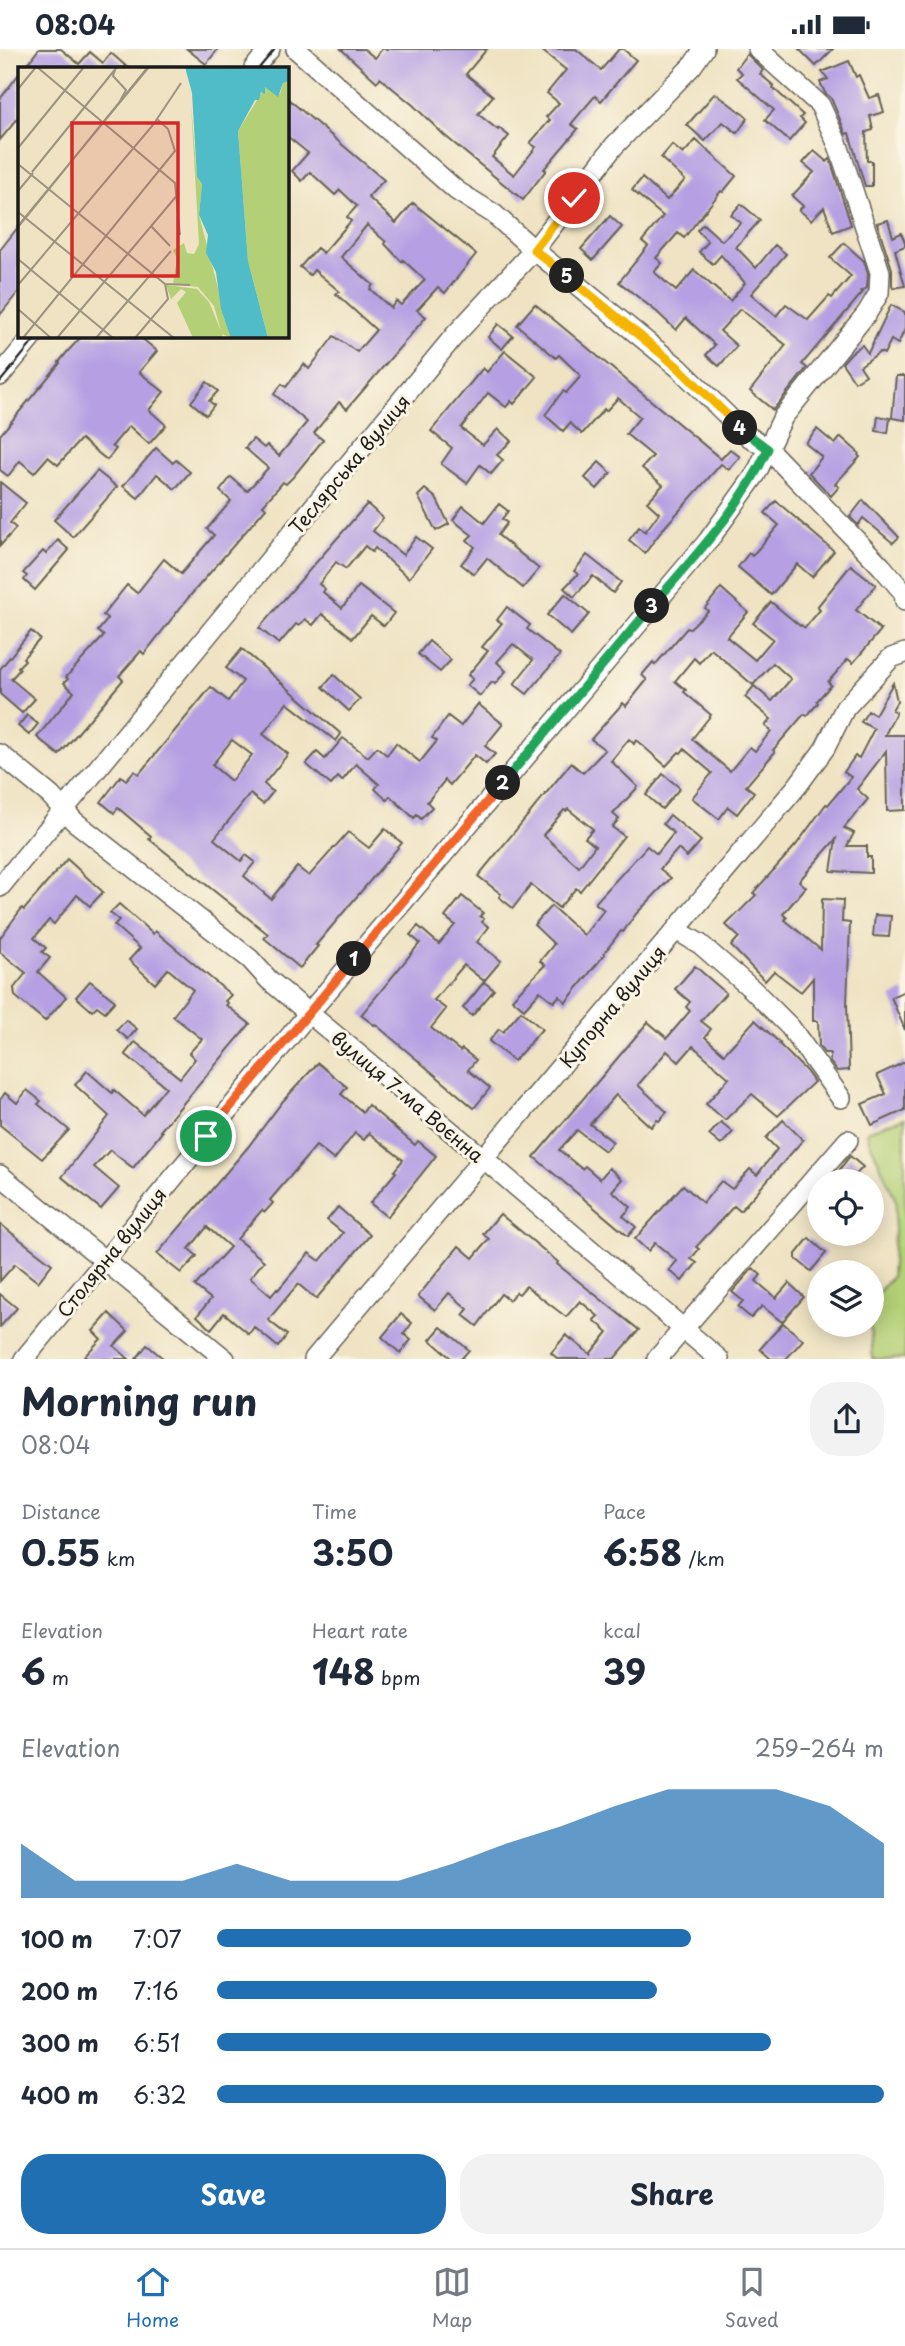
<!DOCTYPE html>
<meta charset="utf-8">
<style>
body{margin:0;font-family:"Playpen Sans",sans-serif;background:#f2f2f3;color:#1f2937;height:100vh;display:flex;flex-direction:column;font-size:26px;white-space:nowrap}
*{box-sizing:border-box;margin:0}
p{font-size:23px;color:#747a83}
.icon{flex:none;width:38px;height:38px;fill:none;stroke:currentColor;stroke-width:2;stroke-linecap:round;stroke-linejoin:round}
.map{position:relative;height:1310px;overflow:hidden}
.side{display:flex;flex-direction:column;background:#fff;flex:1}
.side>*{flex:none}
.fabs{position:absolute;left:807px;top:1120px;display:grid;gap:14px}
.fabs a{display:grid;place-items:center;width:77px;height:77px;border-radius:50%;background:#fff;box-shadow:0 4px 18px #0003;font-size:35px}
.pin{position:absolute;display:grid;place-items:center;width:60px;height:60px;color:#fff;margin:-30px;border:4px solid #fff;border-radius:50%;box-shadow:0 2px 7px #0007}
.km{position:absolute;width:35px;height:35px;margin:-18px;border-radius:50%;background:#222;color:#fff;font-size:19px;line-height:35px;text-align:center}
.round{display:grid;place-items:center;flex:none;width:74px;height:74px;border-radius:28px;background:#f2f2f3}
.headline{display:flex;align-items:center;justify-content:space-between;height:119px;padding:0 21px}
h1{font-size:38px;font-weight:700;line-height:52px}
.figures{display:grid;grid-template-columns:repeat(3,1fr);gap:10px;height:119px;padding:7px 21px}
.figures div{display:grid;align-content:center}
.figures b{font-size:35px;font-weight:700}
.figures small{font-size:19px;font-weight:400}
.figures p{font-size:19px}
.chart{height:196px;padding:14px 21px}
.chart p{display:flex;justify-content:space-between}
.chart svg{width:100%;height:126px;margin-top:7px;fill:#1f6fb2;opacity:.7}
.primary-button{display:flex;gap:14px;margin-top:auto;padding:14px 21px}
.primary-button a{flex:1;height:80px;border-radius:28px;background:#1f6fb2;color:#fff;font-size:28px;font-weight:700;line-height:80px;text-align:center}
.primary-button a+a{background:#f2f2f3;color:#1f2937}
ul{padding:0 21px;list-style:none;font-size:23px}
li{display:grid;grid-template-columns:112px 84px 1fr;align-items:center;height:52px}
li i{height:18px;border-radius:9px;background:#1f6fb2}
.status{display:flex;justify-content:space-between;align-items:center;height:49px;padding:0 35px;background:#fff;direction:ltr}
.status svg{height:19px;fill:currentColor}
.menu{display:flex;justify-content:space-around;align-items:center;height:98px;border-top:2px solid #e0e1e3;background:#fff;font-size:19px;color:#747a83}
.menu a{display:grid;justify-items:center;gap:4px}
.menu .current{color:#1f6fb2}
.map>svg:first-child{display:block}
.green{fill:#b4d076;stroke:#687649;stroke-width:2}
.building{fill:#b6a0e3;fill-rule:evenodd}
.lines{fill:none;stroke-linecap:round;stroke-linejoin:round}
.street-casing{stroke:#666256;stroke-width:22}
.street{stroke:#fff;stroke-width:19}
.tram{stroke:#1c1c1c;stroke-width:2}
.split-1-casing{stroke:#fff;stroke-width:14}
.split-2-casing{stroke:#fff;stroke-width:14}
.split-3-casing{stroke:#fff;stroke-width:14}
.split-4-casing{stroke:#fff;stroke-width:14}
.split-5-casing{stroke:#fff;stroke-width:14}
.split-6-casing{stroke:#fff;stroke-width:14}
.split-1{stroke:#f0652b;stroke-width:9}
.split-2{stroke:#f0652b;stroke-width:9}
.split-3{stroke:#22a559;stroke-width:9}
.split-4{stroke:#22a559;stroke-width:9}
.split-5{stroke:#f5b400;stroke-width:9}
.split-6{stroke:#f5b400;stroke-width:9}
.labels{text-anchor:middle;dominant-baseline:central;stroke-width:6;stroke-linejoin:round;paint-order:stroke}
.street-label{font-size:19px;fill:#1c1c1c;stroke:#fcf5e5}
.inset-road{fill:none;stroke:#9b9380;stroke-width:2}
.view{fill:#d62828;fill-opacity:0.15;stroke:#d62828;stroke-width:3.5}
.inset-edge{fill:none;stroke:#1c1c1c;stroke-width:3.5}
</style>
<div class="status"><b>08:04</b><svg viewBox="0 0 49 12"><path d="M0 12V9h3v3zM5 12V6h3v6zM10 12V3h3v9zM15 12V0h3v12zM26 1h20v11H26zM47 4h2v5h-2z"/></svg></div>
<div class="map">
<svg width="905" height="1310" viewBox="0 0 905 1310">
<rect width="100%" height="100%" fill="#fcf5e5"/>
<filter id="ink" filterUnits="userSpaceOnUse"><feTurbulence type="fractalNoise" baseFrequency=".0143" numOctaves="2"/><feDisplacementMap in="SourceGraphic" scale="14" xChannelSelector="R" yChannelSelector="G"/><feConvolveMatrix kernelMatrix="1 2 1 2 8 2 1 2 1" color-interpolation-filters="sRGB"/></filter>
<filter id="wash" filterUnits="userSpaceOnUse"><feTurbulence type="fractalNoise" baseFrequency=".00686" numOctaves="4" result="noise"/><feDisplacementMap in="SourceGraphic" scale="28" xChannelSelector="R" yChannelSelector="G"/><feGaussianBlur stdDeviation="1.57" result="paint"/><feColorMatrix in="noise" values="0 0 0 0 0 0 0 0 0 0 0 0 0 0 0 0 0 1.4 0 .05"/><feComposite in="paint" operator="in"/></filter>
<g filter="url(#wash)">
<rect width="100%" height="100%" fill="#efe3c3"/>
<!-- green -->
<path class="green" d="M905 1069V1310H873L870 1276 872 1251 891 1228 896 1152 869 1091 867 1082Z"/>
<g id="blocks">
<!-- building -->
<g class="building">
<path d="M39 0H61L79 15 90 3 103 14 111 4 128 19H24Z"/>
<path d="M187 0H218L206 15Z"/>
<path d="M341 0H364L375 9 382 0H487L466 25 493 47 478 65 498 81 499 79 509 87 492 108 514 126 536 98 530 94 550 71 546 68 559 54 547 44 566 21 540 0H576L601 21 619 0H623L636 11 601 52 595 47 571 75 578 80 544 120 546 121 523 151 444 86 413 56 380 29 377 33Z"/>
<path d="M799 0H833L816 17Z"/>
<path d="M747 5 763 21 760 25 774 37 773 39 803 66 800 69 805 74 789 92 765 71 774 61 737 29 742 24 736 19Z"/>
<path d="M849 12 856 28 859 26 869 49 879 46 884 63 870 67 873 81 866 83 867 112H872V137H865L849 84 846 85 831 49 825 44 820 33 828 30 822 23Z"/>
<path d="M19 25V68L0 91V50Z"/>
<path d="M715 44 748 69 737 84 723 73 705 92 687 76Z"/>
<path d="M287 49 384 131 368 148 396 174 413 154 476 205 445 244 438 238 417 261 426 268 347 360 339 353 314 384 323 391 293 428 286 435 283 433 263 456 266 459 189 548 144 605 141 602 119 627 123 631 59 706 37 688 74 643 64 634 68 630 66 628 104 587 98 582 108 570 103 566 127 536 137 544 164 510 181 525 214 486 207 480 231 452 220 442 231 428 247 442 268 419 245 399 253 390 264 399 267 396 279 407 307 373 274 345 282 335 286 338 304 315 309 320 334 287 357 303 376 281 336 245 339 242 314 221 310 226 300 218 317 199 323 204 351 172 347 168 357 157 340 141 335 146 310 123 302 132 292 122 308 104 287 87ZM367 176 386 193 385 195 402 213 403 211 425 231 401 256 396 252 391 259 370 240 373 236 341 208Z"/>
<path d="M696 91 736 127 723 143 721 142 684 189 678 184 656 209 662 214 654 223 676 242 694 221 730 252 745 234 721 206 713 215 699 203 708 193 697 181 703 175 722 192 741 174 731 166 741 155 760 171 736 198 756 219 775 196 786 205 751 245 776 267 786 255 808 271 829 247 832 249 851 227 830 209 844 194 864 212 868 225 867 239 861 242 863 243 802 315 807 319 773 361 750 342 786 296 740 260 720 282 737 297 719 317 706 306 715 296 686 269 676 281 657 263 619 233 648 197 642 192 663 167 632 141 642 129 667 151 685 131 661 109 672 96 683 105Z"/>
<path d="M814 102 827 113 830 110 851 176 833 183 824 158 811 171 799 161 803 157 792 147 814 123 803 114Z"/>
<path d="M610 167 622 178 593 211 581 200Z"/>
<path d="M888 171 893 188 901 184 905 193V197L895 201 905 237 893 239 892 236V220L877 174Z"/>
<path d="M19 177V242L0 266V201Z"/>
<path d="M535 255 721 410 730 400 740 408 729 421 721 415 663 480 645 504 629 491 639 478 645 483 659 464 647 453 663 436 642 419 653 407 626 385 640 368 618 349 606 362 604 360 582 385 570 374 563 382 545 366 563 342 566 344 581 327 559 306 556 309 517 276Z"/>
<path d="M891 256 905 263V280L898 295 891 291 884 305 880 303 860 317 866 326 855 333 842 314 851 304 862 296 868 304Z"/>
<path d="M498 275 513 287 502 300 488 288Z"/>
<path d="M82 287H139L157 302 139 323 164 343 149 361 166 376 149 395 129 377 112 397 116 400 107 411 81 390 58 416 48 408 34 424 20 412 8 427 0 421V386L60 314 59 313 68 302Z"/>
<path d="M505 302 537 328 514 355 511 352 506 358 488 344 461 379 483 396 498 380 511 392 497 406 503 411 491 425 480 416 467 434 441 415 452 399 431 382 483 319 487 323Z"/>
<path d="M896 327H905V371L892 369Z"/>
<path d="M207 333 218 342 209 352 214 356 206 366 191 353Z"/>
<path d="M878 367 890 369 888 384 876 382Z"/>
<path d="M817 380 835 395 841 388 859 404 858 406 860 408 835 435 839 438 831 447 809 424 822 408 805 394Z"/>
<path d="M156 399 173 414 176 411 190 423 175 440 157 425 138 449 123 437Z"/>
<path d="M599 413 611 424 597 440 585 429Z"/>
<path d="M97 422 117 438 73 488 54 471Z"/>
<path d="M0 433 26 454 10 474 16 479 0 497Z"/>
<path d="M425 440 436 449 449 475 436 482 418 447Z"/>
<path d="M863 451 899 488 893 494 863 469 858 476 850 468Z"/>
<path d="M776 452 834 502 812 528 797 515 771 546 738 518 749 504 752 507 779 476 765 464Z"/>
<path d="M367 455 383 469 373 482 403 506 416 488 432 500 409 529 375 499 372 503 365 497 346 520 336 513 319 535 325 540 323 543 342 559 359 537 394 564 384 577 371 567 353 589 322 565 313 576 305 570 299 577 296 575 279 595 259 579Z"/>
<path d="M499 455 508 462 502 470 507 474 498 486 539 520 523 539 487 509 474 525 461 515 475 498 467 491 472 486 453 471 463 457 484 474Z"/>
<path d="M58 491 69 501 35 541 24 531 27 527 23 524 43 502 46 505Z"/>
<path d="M587 506 621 533 613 544 593 527 574 548 564 539 578 525 574 522Z"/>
<path d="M851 516 876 536 856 561 881 581 853 614 848 610 828 633 831 636 817 652 818 654 807 667 804 665 773 701 775 703 746 737 754 743 737 765 728 758 719 770 692 749 712 724 684 700 681 704 679 703 666 717 636 691 634 695 629 690 611 712 638 738 613 765 619 770 612 778 624 787 580 842 576 839 559 859 531 836 513 859 499 848 501 845 478 827 571 714 583 724 605 701 591 690 623 654 626 657 647 631 642 626 653 613 655 616 687 579 689 580 708 562 705 559 721 539 748 563 727 588 755 611 773 590 753 574 771 553 800 577 801 576 805 579 820 561 817 558ZM711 600 753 636 773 614 791 630 772 652 754 637 745 648 771 670 765 677 771 682 755 702 750 698 730 722 692 690 711 666 684 643 686 641 675 632 694 609 699 614ZM568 760 593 780 585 789 595 797 579 818 543 786 564 761 566 762Z"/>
<path d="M565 545 589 565 571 586 547 566Z"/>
<path d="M507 558 530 576 527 580 560 606 527 645 514 635 533 611 513 595 497 613 506 622 495 635 492 633 480 647 467 636 473 630 468 626 488 602 482 598 502 574 497 571Z"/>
<path d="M31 582 40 590 23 609 25 611 18 618 20 620 11 630 35 650 22 664 0 645V620Z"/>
<path d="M429 592 451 611 440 623 418 605Z"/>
<path d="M242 600 341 685 336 692 287 654 263 685 288 705 264 735 273 743 263 755 250 745 214 790 241 812 246 806 255 813 244 827 271 850 297 818 309 827 348 783 369 799 385 780 402 794 316 896 318 897 300 919 264 889 268 885 149 790 151 787 118 759 114 764 101 753 121 727 126 731 134 722 139 725 211 638 228 652 243 632 226 619ZM232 691 252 706 231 732 212 716Z"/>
<path d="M334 626 360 650 349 662 323 638Z"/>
<path d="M893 634 897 652 892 661 896 663 885 686H905V761L887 762 886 702 857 740 868 750 844 779 854 784 847 797H867V808H871V824L831 822 836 790 799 832 806 838 783 865 787 869 785 871 821 901 822 850 843 851 842 873 850 874 847 956 849 1021 837 1022 830 1013V1004H824L819 997 818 972H813V929L801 943 774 922 765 932 731 897 739 888 726 876 756 846 753 844 796 796 826 755 828 756 851 728 844 723 855 707 859 709 874 680 861 673 868 662 875 666Z"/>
<path d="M478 655 503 675 485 697 495 705 486 715 475 706 450 736 445 731 427 753 432 758 421 770 417 766 414 769 390 747 387 751 375 740 379 735 356 715 342 732 338 728 331 736 306 715 317 703 325 710 343 689 368 708 377 698 387 706 396 694 420 713 437 692 432 689 448 667 461 677Z"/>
<path d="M27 666 38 675 29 686 18 677Z"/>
<path d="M663 725 680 739 662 760 646 746Z"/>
<path d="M670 766 701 792 687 808 678 800 660 820 671 829 636 865 623 883 621 882 604 904 605 905 566 953 559 947 554 953 540 942 524 960 512 950 545 916 540 912 554 895 534 876 551 857 584 886 604 861 595 854 647 797 657 805 674 784 663 775Z"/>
<path d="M67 810 103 843 90 857 77 846 54 875 49 871 34 889 46 899 42 903 50 909 38 923 66 948 45 972 15 947 14 939 26 924 0 903V889L22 859 24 861Z"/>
<path d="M462 847 483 864 480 867 484 870 482 873 489 878 477 893 501 912 484 932 464 916 434 951 446 960 431 979 460 1002 462 1000 476 1011 468 1021 490 1039 474 1059 375 975 374 976 361 966 420 894 410 886 418 877 439 895 455 876 445 868Z"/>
<path d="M119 855 153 885 155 882 231 946 225 952 228 954 226 956 250 975 160 1082 162 1083 133 1119 110 1101 94 1118 119 1139 101 1160 62 1128 109 1067 75 1036 87 1022 112 1044 114 1041 143 1066 166 1038 125 1005 135 993 180 1029 195 1010 189 1004 202 990 173 967 193 941 168 920 155 935 129 911 140 899 114 876 119 871 110 864Z"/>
<path d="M875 866 891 867 889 888 873 887Z"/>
<path d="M695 917 726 944 701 972 711 980 705 988 724 1005 755 971 780 994 779 995 806 1022 814 1033 778 1067 752 1045 725 1071 706 1055 729 1029 693 997 679 1013 667 1002 638 1036 667 1063 659 1072 657 1071 651 1078 616 1046 590 1075 613 1093 605 1102 577 1081 559 1101 582 1120 585 1117 600 1130 609 1119 622 1130 612 1142 631 1158 623 1167 636 1178 628 1187 534 1108 648 973 667 989 690 962 686 958 690 953 675 940Z"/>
<path d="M90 932 115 952 105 963 97 957 92 962 76 948Z"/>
<path d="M484 933 494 941 472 967 463 959Z"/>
<path d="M905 942V981L891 948Z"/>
<path d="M521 962 542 980 514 1012 489 992 499 980 503 983Z"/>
<path d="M126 971 137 980 128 990 117 981Z"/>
<path d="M905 1013V1061L872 1076 862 1055 886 1045 877 1026Z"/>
<path d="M318 1014 347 1038 341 1045 363 1063 368 1056 415 1096 418 1092 436 1107 387 1168 370 1154 396 1123 394 1122 403 1111 369 1084 364 1091 355 1084 334 1111 316 1097 270 1151 273 1154 265 1163 262 1161 237 1190 264 1212 250 1229 271 1247 277 1240 278 1241 309 1204 320 1212 343 1184 327 1171 338 1158 370 1186 316 1250 298 1235 268 1271 287 1286 278 1298 254 1278 249 1285 224 1264 211 1280 197 1267 211 1250 195 1237 230 1198 207 1178 189 1200 197 1207 181 1224 157 1205 248 1098 283 1052Z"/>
<path d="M27 1041 41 1052 38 1055 69 1081 42 1110 0 1076V1051L5 1044 17 1054Z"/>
<path d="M783 1071 803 1091 740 1162 734 1157 696 1198 699 1200 691 1210 697 1214 682 1232 669 1221 677 1212 655 1194 648 1202 635 1190 683 1136 703 1154 721 1132 732 1140 750 1120 757 1126 777 1100 766 1089Z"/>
<path d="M721 1073 733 1083 721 1096 709 1086Z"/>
<path d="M850 1107 863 1118 850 1132H831Z"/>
<path d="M500 1165 558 1213 557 1215 639 1281 614 1310H558L551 1304 566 1286 590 1305 608 1283 594 1271 598 1267 580 1252 566 1268 526 1237 519 1245 516 1243 509 1251 501 1245 477 1277 463 1266 468 1260 449 1244 435 1261 418 1247 459 1197 473 1209 489 1190 483 1185Z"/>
<path d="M0 1175 52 1215 38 1233 15 1215 0 1232Z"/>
<path d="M809 1189 826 1204 811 1222 796 1210V1205Z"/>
<path d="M753 1219 761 1226 756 1232 776 1249 789 1234 804 1248 782 1273 762 1257 751 1269 738 1258 743 1252 732 1243Z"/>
<path d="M0 1245 17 1259 0 1278Z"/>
<path d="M109 1264 128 1282 114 1297 129 1310H82L101 1290 93 1282Z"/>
<path d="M401 1265 412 1274 404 1285 411 1291 400 1304 382 1288Z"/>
<path d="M783 1274 803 1291 786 1310H771L760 1300Z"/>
<path d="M441 1278 469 1301 461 1310H452L430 1291Z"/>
<path d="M147 1296 164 1310H136Z"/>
</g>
</g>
</g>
<g filter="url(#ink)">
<use href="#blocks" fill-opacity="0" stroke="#666256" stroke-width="2"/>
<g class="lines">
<!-- street casing -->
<g class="street-casing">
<g id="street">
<path d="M296 0 457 142 494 165 534 201 679 319 748 387 768 400 882 518 904 544 905 552"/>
<path d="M254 19 270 0"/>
<path d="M0 327 33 287"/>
<path d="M0 705 50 746 74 772 250 910 269 931 483 1109 719 1310"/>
<path d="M0 838 455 286 534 201 614 97 692 17 704 0"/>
<path d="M676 881 700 895 753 941 790 978 841 1049"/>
<path d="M0 1126 225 1310"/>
<path d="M24 1310 309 964 708 492 756 425 783 368 867 264 879 244 880 223 838 96 820 56 758 0"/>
<path d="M314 1310 798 736 825 699 845 659 891 609 905 604"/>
<path d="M657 1310 848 1091"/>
</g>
</g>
<!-- street -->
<use href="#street" class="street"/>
<!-- tram -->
<g class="tram">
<path d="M259 19 275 0"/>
<path d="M0 333 38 287"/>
</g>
</g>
</g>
<g class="lines" filter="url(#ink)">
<!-- split-1 casing -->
<g class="split-1-casing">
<path id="split-1" d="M206 1087 354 910"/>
</g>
<!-- split-2 casing -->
<g class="split-2-casing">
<path id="split-2" d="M354 910 503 734"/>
</g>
<!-- split-3 casing -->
<g class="split-3-casing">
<path id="split-3" d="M503 734 652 557"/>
</g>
<!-- split-4 casing -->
<g class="split-4-casing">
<path id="split-4" d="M652 557C694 508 741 459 768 400L740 379"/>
</g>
<!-- split-5 casing -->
<g class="split-5-casing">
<path id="split-5" d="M567 227 679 319 740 379"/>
</g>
<!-- split-6 casing -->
<g class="split-6-casing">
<path id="split-6" d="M567 227 534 201 574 149"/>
</g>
<!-- split-1 -->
<use href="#split-1" class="split-1"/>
<!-- split-2 -->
<use href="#split-2" class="split-2"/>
<!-- split-3 -->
<use href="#split-3" class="split-3"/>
<!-- split-4 -->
<use href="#split-4" class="split-4"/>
<!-- split-5 -->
<use href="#split-5" class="split-5"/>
<!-- split-6 -->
<use href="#split-6" class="split-6"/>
</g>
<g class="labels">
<!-- street labels -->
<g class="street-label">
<text transform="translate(349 415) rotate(-50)">Теслярська вулиця</text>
<text transform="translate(612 957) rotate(-50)">Купорна вулиця</text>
<text transform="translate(408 1047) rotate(40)">вулиця 7-ма Воєнна</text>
<text transform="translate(111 1203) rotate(-51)">Столярна вулиця</text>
</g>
</g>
<!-- overview -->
<g transform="translate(18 18)">
<rect width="271" height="271" fill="#efe3c3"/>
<path d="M271 14V271H250L230 194 220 64 247 20 262 27 265 16ZM173 38 179 110 184 117 181 148 213 271 204 267 205 271H175L159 236 168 225 163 222 153 232 148 218 179 222 191 235 203 264 196 239 180 220 155 217 159 191 155 183 166 176 169 186 176 187 181 177Z" fill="#b4d076"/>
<path d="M167 0H271V14L265 16 260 30 247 20V27L243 25 241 33H237L220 64 230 194 250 271H213L203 242 198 205 188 186 190 168 181 148 184 117 179 110 174 26Z" fill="#4fbcc8"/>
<path class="inset-road" d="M19 0 157 116 162 168M98 0 95 9 108 23 102 34M0 22 18 0M0 81 66 0M0 97 147 217 172 218M14 105 99 0M0 124 15 106M0 145 156 271M0 159 131 0M133 159 152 179M0 160 130 0M0 192 95 271M0 218 135 58 163 16M0 242 33 271M5 271 157 84 150 62 139 52M39 271 161 126M78 271 153 184M117 271 150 232 147 217"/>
<path class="view" d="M54 56H160V209H54Z"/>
<rect width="271" height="271" class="inset-edge"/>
</g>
</svg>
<div class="fabs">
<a><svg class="icon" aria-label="locate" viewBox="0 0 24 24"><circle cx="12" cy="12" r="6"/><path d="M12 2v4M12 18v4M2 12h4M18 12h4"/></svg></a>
<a><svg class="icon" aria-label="layers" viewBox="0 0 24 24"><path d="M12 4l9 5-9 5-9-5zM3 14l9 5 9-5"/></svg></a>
</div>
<div class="pin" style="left:206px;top:1087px;background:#1e9e55"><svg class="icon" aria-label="arrive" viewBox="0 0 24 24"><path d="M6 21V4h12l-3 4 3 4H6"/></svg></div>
<div class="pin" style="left:574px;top:149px;background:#d93025"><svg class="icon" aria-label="check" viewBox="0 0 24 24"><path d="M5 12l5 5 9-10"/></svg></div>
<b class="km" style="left:354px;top:910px">1</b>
<b class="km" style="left:503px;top:734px">2</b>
<b class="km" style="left:652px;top:557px">3</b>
<b class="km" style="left:740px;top:379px">4</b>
<b class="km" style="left:567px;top:227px">5</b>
</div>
<section class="side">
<div class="headline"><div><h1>Morning run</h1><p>08:04</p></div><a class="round"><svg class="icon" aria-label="share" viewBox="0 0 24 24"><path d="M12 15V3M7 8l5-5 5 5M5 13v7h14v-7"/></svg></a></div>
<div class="figures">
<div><p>Distance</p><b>0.55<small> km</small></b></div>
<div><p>Time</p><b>3:50</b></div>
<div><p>Pace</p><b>6:58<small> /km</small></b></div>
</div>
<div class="figures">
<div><p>Elevation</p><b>6<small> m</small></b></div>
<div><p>Heart rate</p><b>148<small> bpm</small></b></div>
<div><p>kcal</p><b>39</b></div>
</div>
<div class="chart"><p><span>Elevation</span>259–264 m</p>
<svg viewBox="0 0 160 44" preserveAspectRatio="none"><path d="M0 44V25L10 38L20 38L30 38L40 32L50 38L60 38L70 38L80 32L90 25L100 19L110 12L120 6L130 6L140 6L150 12L160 25V44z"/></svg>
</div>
<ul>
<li><b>100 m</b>7:07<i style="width:71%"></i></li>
<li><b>200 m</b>7:16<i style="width:66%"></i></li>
<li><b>300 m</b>6:51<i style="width:83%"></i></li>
<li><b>400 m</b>6:32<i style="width:100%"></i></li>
</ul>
<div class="primary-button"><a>Save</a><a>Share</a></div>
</section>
<nav class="menu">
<a class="current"><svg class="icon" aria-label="home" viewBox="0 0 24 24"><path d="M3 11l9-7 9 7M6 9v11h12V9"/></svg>Home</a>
<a><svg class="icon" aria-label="map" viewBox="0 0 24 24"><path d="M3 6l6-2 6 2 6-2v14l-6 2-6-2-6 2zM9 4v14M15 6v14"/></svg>Map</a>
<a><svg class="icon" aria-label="saved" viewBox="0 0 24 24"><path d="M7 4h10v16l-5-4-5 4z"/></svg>Saved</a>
</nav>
